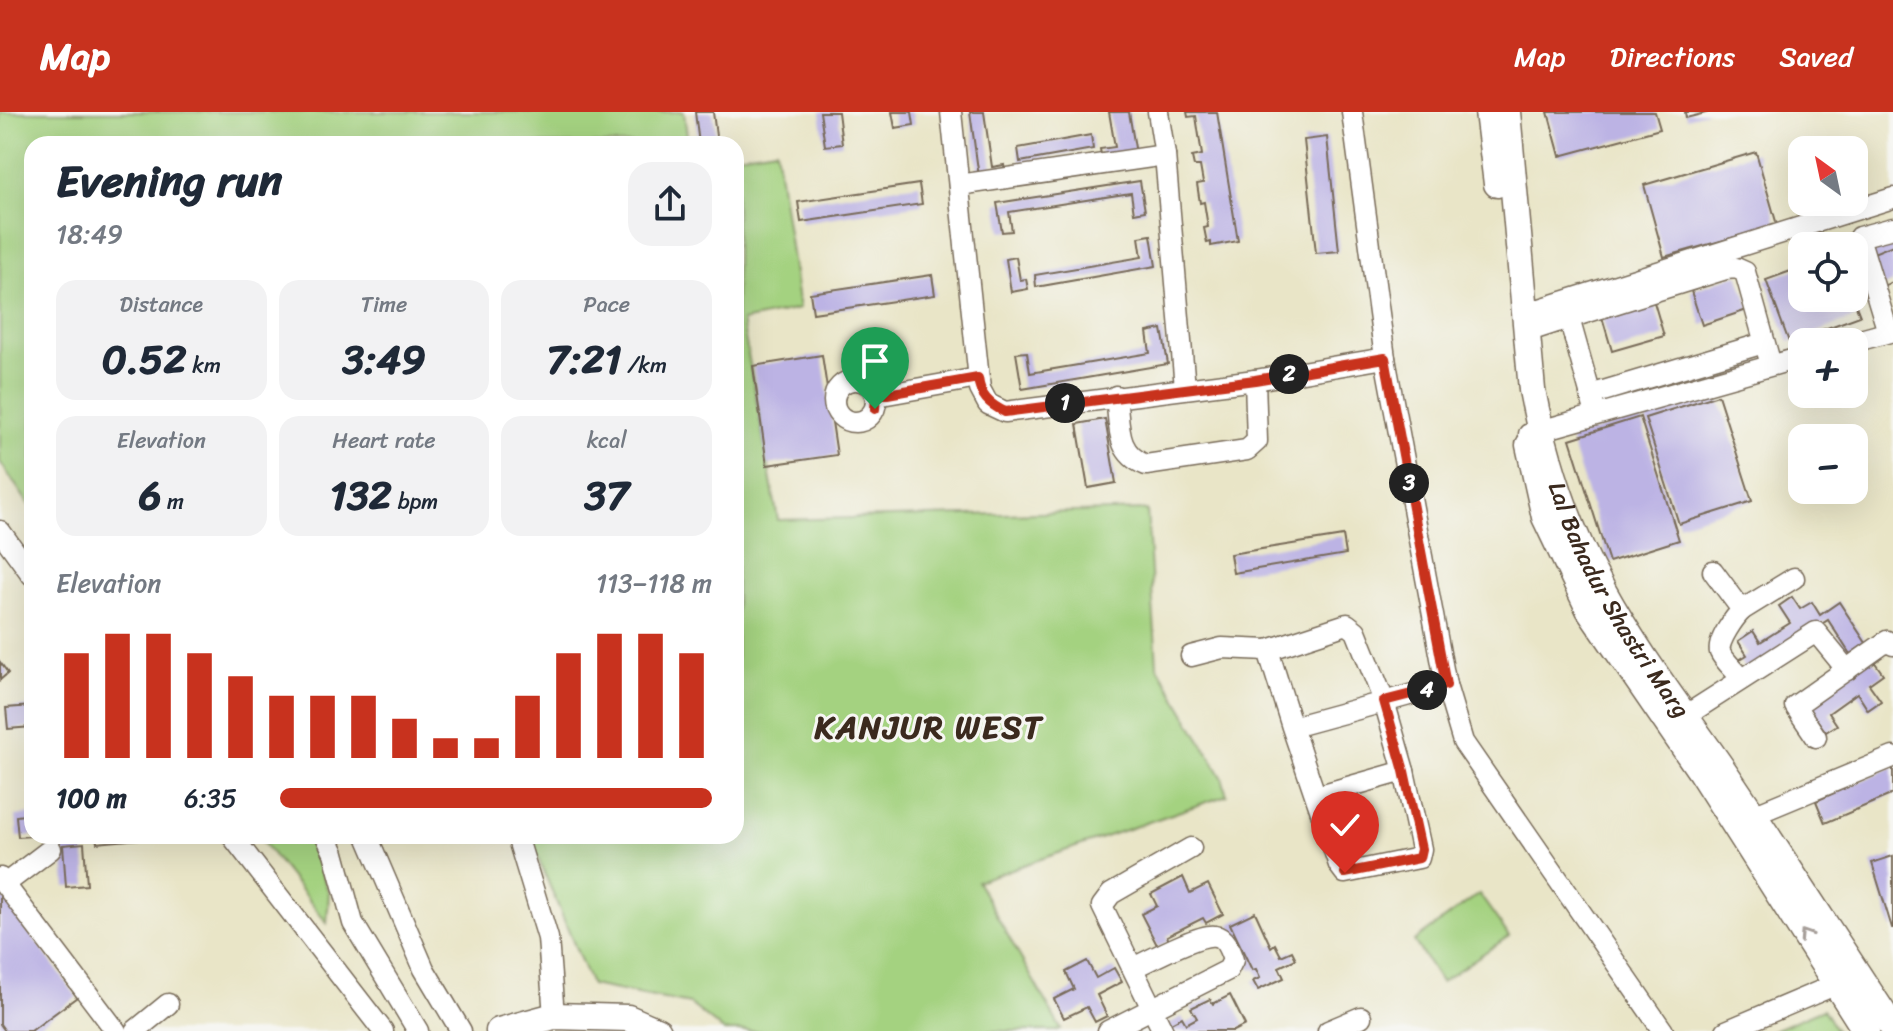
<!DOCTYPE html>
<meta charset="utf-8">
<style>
body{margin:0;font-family:Sriracha,sans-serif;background:#f2f2f3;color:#1f2937;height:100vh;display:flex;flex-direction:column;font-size:30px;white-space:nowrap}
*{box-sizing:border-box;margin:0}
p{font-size:26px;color:#747a83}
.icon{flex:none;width:44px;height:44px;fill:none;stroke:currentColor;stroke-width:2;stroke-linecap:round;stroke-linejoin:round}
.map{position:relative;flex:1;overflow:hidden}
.details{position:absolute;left:24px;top:24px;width:720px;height:708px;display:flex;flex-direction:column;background:#fff;border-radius:24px;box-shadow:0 8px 32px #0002}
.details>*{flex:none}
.needle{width:52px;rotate:327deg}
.buttons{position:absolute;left:1788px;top:24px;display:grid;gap:16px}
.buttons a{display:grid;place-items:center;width:80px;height:80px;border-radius:16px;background:#fff;box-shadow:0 8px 32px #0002;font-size:40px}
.pin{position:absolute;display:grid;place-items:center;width:68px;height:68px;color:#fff;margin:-82px -34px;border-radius:50% 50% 50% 0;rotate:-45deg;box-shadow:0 0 8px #0007}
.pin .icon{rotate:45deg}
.km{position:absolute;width:40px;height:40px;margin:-20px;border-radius:50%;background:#222;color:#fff;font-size:22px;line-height:40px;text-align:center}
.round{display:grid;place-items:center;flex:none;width:84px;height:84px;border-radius:24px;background:#f2f2f3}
.head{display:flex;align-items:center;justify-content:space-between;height:136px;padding:0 32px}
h1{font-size:44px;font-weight:800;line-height:60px}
.stats{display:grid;grid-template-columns:repeat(3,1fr);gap:12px;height:136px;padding:8px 32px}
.stats div{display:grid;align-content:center;border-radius:20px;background:#f2f2f3;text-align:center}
.stats b{font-size:40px;font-weight:800}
.stats small{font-size:22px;font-weight:400}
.stats p{font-size:22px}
.chart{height:224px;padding:16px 32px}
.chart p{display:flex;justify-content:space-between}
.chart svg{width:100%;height:144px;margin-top:8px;stroke:#c8321e;stroke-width:6}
ul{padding:0 32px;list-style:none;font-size:26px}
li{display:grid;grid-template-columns:128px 96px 1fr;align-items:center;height:60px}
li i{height:20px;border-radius:10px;background:#c8321e}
header{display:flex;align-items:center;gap:48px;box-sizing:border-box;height:112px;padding:0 40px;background:#c8321e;color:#fff}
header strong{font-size:38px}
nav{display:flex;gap:44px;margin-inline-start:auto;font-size:28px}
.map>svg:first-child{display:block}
.green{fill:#a4d280;stroke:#707e4f;stroke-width:2}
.building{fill:#bcb3e4}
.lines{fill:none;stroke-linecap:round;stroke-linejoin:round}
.minor-casing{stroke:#786b59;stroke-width:23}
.major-casing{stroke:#786b59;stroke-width:29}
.minor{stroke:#fff;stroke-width:20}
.major{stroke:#fff;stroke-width:26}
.oneway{stroke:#a79f9a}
.route-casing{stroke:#fff;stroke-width:16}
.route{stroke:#c8321e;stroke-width:10}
.labels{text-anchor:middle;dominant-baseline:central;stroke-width:6;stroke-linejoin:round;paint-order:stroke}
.street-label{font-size:24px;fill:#3b2a1e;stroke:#f6f6f2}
.district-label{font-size:32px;font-weight:bold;letter-spacing:2px;fill:#3b2a1e;stroke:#f6f6f2}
</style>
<header>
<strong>Map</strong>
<nav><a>Map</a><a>Directions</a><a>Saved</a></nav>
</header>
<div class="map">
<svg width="1893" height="919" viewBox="0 0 1893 919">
<rect width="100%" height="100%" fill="#f6f6f2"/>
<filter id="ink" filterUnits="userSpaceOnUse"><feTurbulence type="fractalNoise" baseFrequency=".0125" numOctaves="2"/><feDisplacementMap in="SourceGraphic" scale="16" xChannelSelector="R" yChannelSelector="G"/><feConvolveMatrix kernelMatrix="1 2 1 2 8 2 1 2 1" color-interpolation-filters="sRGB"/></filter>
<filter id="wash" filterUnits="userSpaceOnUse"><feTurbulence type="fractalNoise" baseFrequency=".006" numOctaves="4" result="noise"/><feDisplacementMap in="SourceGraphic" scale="32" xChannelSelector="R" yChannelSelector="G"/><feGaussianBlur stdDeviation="1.8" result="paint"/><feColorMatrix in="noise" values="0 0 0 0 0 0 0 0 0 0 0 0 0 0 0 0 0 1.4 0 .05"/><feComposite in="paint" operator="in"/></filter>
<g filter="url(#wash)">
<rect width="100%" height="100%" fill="#e9e5c7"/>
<!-- green -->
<g class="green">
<path d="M0 0H684L688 32H32V397L0 350Z"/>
<path d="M776 37 799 197 742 209 778 408 1147 398 1157 553 1222 665 1227 683 977 769 1061 917 1057 919H724L690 892 591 873 529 724H736V43Z"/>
<path d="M258 724H307L329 781 327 811Z"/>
<path d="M1479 782 1509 824 1441 870 1414 829Z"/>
<path d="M1823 897 1836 919H1771Z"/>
</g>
<g id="blocks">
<!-- building -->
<g class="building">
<path d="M695 0H713L717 32H699Z"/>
<path d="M820 0H838L842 32 825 34Z"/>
<path d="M892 0H912L914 13 895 16Z"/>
<path d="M970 0H984L992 55 1004 53 1005 61 979 65Z"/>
<path d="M1109 0H1129L1136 42 1102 48 1100 37 1115 35Z"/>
<path d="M1187 0H1217L1238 129 1211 134V130L1207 131 1204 116 1208 115 1204 90 1200 91 1197 72 1203 71 1200 54H1194L1192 45 1202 43 1196 4 1188 5Z"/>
<path d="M1548 0H1655L1660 17 1560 44Z"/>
<path d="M1685 0H1705L1706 1 1686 6Z"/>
<path d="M1091 23 1093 37 1020 50 1018 36Z"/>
<path d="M1327 25 1339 139 1316 141 1304 28Z"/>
<path d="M1756 40 1777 113 1664 145 1644 73Z"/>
<path d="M1140 69 1145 99 1134 101 1131 81 1009 100 1012 119 1002 120 997 91Z"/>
<path d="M919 72 922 92 801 110 798 90Z"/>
<path d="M1151 123 1156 154 1036 175 1035 163 1142 145 1139 125Z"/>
<path d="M1893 133V170L1883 174 1871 142Z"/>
<path d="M1016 145 1020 168 1026 167 1028 177 1011 180 1006 147Z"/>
<path d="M1802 155V186H1853L1860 204 1789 230 1766 168Z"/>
<path d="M1738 162 1750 197 1702 213 1691 179Z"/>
<path d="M932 163 935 183 813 201 810 181Z"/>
<path d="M1654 190 1664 224 1612 239 1602 205Z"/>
<path d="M1162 217 1168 252 1022 277 1016 241 1027 240 1030 261 1150 241 1147 220Z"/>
<path d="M822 243 837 343 767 353 753 254Z"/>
<path d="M1718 283 1752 389 1679 412 1645 306Z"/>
<path d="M1640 305 1679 428 1609 450 1570 327Z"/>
<path d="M1105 307 1116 371 1088 376 1077 312Z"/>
<path d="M1343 424 1346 442 1233 461 1230 442Z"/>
<path d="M1792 485 1800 497 1812 490 1820 503 1839 490 1866 531 1850 542 1828 508 1747 560 1739 548 1747 543 1738 529 1753 519 1760 530 1790 511 1779 494Z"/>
<path d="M1871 545 1883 562 1869 572 1881 589 1868 598 1857 581 1829 601 1837 613 1826 620 1818 609 1809 615 1796 598Z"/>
<path d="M0 550 8 561 0 568Z"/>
<path d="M32 594V615L8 617 6 596Z"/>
<path d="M1893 655V682L1825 711 1816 689Z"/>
<path d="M32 702V724L18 725 16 704Z"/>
<path d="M96 724H139V727L97 731Z"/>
<path d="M84 731 87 773 66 775 63 733Z"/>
<path d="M1893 744V816H1892L1872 751Z"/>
<path d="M1183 765 1190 781 1208 772 1223 802 1206 811 1203 806 1167 824 1169 829 1158 835 1141 802 1157 794 1151 782Z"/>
<path d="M0 781 77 885 31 919H5L0 912Z"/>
<path d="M1255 800 1271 835 1275 832 1281 844 1292 839 1296 847 1279 855 1284 866 1258 878 1253 869 1260 866 1256 857 1252 858 1230 812Z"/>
<path d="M1087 849 1096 866 1114 856 1122 870 1097 883 1107 904 1095 910 1087 895 1064 906 1054 887 1074 877 1066 860Z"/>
<path d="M1230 883 1245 913 1233 919H1170L1167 913 1182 905 1186 912 1197 906 1191 896 1210 887 1213 892Z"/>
</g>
</g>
</g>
<g filter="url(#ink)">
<use href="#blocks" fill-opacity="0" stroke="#786b59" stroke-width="2"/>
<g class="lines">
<!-- minor casing -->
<g class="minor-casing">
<g id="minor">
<path d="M951 0 980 277 988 292 1005 300 1255 268 1385 246"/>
<path d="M1158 0 1165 43 1185 276"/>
<path d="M1352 0 1385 246 1446 573 1463 630 1663 919"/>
<path d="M959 73 1165 43"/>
<path d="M1524 202 1893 86"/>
<path d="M1526 220 1569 206"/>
<path d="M1888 220 1859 125 1893 116"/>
<path d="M1853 230 1893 219"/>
<circle cx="855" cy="289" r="21"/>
<path d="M1590 283 1764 231"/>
<path d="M876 284 978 266"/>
<path d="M1116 284C1120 313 1115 341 1146 353L1247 338 1257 329 1255 268"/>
<path d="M1596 302 1569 206 1726 157 1736 156 1745 160 1771 253"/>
<path d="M1529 322 1802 245"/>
<path d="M0 419 32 463"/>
<path d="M1713 459 1742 498C1735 505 1717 529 1720 540 1724 549 1736 559 1742 567"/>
<path d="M1742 498 1794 466"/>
<path d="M1191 544 1222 536 1268 538"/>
<path d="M1685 604 1816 520 1847 558"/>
<path d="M1292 615 1339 753 1345 761 1419 746 1421 737 1404 659 1384 589 1356 519 1347 512 1268 538 1292 615 1446 573"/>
<path d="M1816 625 1795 594 1887 529 1893 533"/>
<path d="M1316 684 1404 659"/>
<path d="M1753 703 1893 645"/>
<path d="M232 724 383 919"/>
<path d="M326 724 334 741 353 811 418 919"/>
<path d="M367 724 424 857 461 919"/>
<path d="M517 724 548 826 554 904"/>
<path d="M0 766 116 919"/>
<path d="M5 772 51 737"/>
<path d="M135 919 168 892"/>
<path d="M1108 919 1228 858 1233 848C1230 839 1225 825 1215 824 1200 821 1148 849 1133 856"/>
<path d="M1163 919 1102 794 1111 782 1191 736"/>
<path d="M1328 919 1361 905"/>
<path d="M1726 919 1837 872"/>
</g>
</g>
<!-- major casing -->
<g class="major-casing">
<g id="major">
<path d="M1488 0 1497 72"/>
<path id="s1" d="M1507 0 1532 278C1545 346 1568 417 1602 477 1637 541 1682 599 1723 658 1781 743 1836 830 1893 916"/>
<path d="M1529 333 1545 405 1589 497 1701 660 1866 919"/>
<path d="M499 919 554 904 628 906 658 919"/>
</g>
</g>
<!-- minor -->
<use href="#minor" class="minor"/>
<!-- major -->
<use href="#major" class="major"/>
</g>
<!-- one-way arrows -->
<defs><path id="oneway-chevron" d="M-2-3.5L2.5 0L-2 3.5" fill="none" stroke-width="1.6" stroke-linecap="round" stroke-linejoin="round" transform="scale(2)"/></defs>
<use class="oneway" href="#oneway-chevron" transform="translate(1805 823) rotate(-123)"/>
</g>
<g class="lines" filter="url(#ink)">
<!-- route casing -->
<g class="route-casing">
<path id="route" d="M875 297 876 284 978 266C980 284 989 292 1005 300L1255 268 1385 246 1446 573 1384 589 1404 659 1421 737 1419 746 1345 761"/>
</g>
<!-- route -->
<use href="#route" class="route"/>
</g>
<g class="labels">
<!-- street labels -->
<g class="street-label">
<text stroke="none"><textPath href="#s1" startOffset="508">Lal Bahadur Shastri Marg</textPath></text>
</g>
<!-- district labels -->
<g class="district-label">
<text x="929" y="615">KANJUR WEST</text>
</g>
</g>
</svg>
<div class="buttons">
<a><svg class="needle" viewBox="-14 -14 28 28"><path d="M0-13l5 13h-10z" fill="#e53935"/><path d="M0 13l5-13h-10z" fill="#747a83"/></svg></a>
<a><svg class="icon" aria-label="locate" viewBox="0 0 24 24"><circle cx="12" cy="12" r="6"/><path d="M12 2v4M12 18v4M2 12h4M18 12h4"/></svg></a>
<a>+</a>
<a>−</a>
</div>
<div class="pin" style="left:875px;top:297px;background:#1e9e55"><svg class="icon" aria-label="arrive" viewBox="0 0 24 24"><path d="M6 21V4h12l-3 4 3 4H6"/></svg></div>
<div class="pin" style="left:1345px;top:761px;background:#d93025"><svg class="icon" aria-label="check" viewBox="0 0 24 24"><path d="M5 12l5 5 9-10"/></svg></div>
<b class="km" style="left:1065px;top:291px">1</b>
<b class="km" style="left:1289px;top:262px">2</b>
<b class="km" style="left:1409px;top:371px">3</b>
<b class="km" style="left:1427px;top:578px">4</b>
<section class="details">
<div class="head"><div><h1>Evening run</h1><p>18:49</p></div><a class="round"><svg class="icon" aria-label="share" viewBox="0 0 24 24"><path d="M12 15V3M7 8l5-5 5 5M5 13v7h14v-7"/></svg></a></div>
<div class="stats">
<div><p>Distance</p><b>0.52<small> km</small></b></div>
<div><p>Time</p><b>3:49</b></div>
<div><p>Pace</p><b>7:21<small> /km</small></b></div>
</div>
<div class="stats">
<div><p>Elevation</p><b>6<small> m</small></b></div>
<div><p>Heart rate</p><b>132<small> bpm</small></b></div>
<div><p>kcal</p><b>37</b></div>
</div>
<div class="chart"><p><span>Elevation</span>113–118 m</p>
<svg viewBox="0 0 160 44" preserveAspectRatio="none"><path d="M5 44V12M15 44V6M25 44V6M35 44V12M45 44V19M55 44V25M65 44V25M75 44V25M85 44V32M95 44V38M105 44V38M115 44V25M125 44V12M135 44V6M145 44V6M155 44V12"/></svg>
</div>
<ul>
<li><b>100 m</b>6:35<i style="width:100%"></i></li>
</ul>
</section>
</div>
